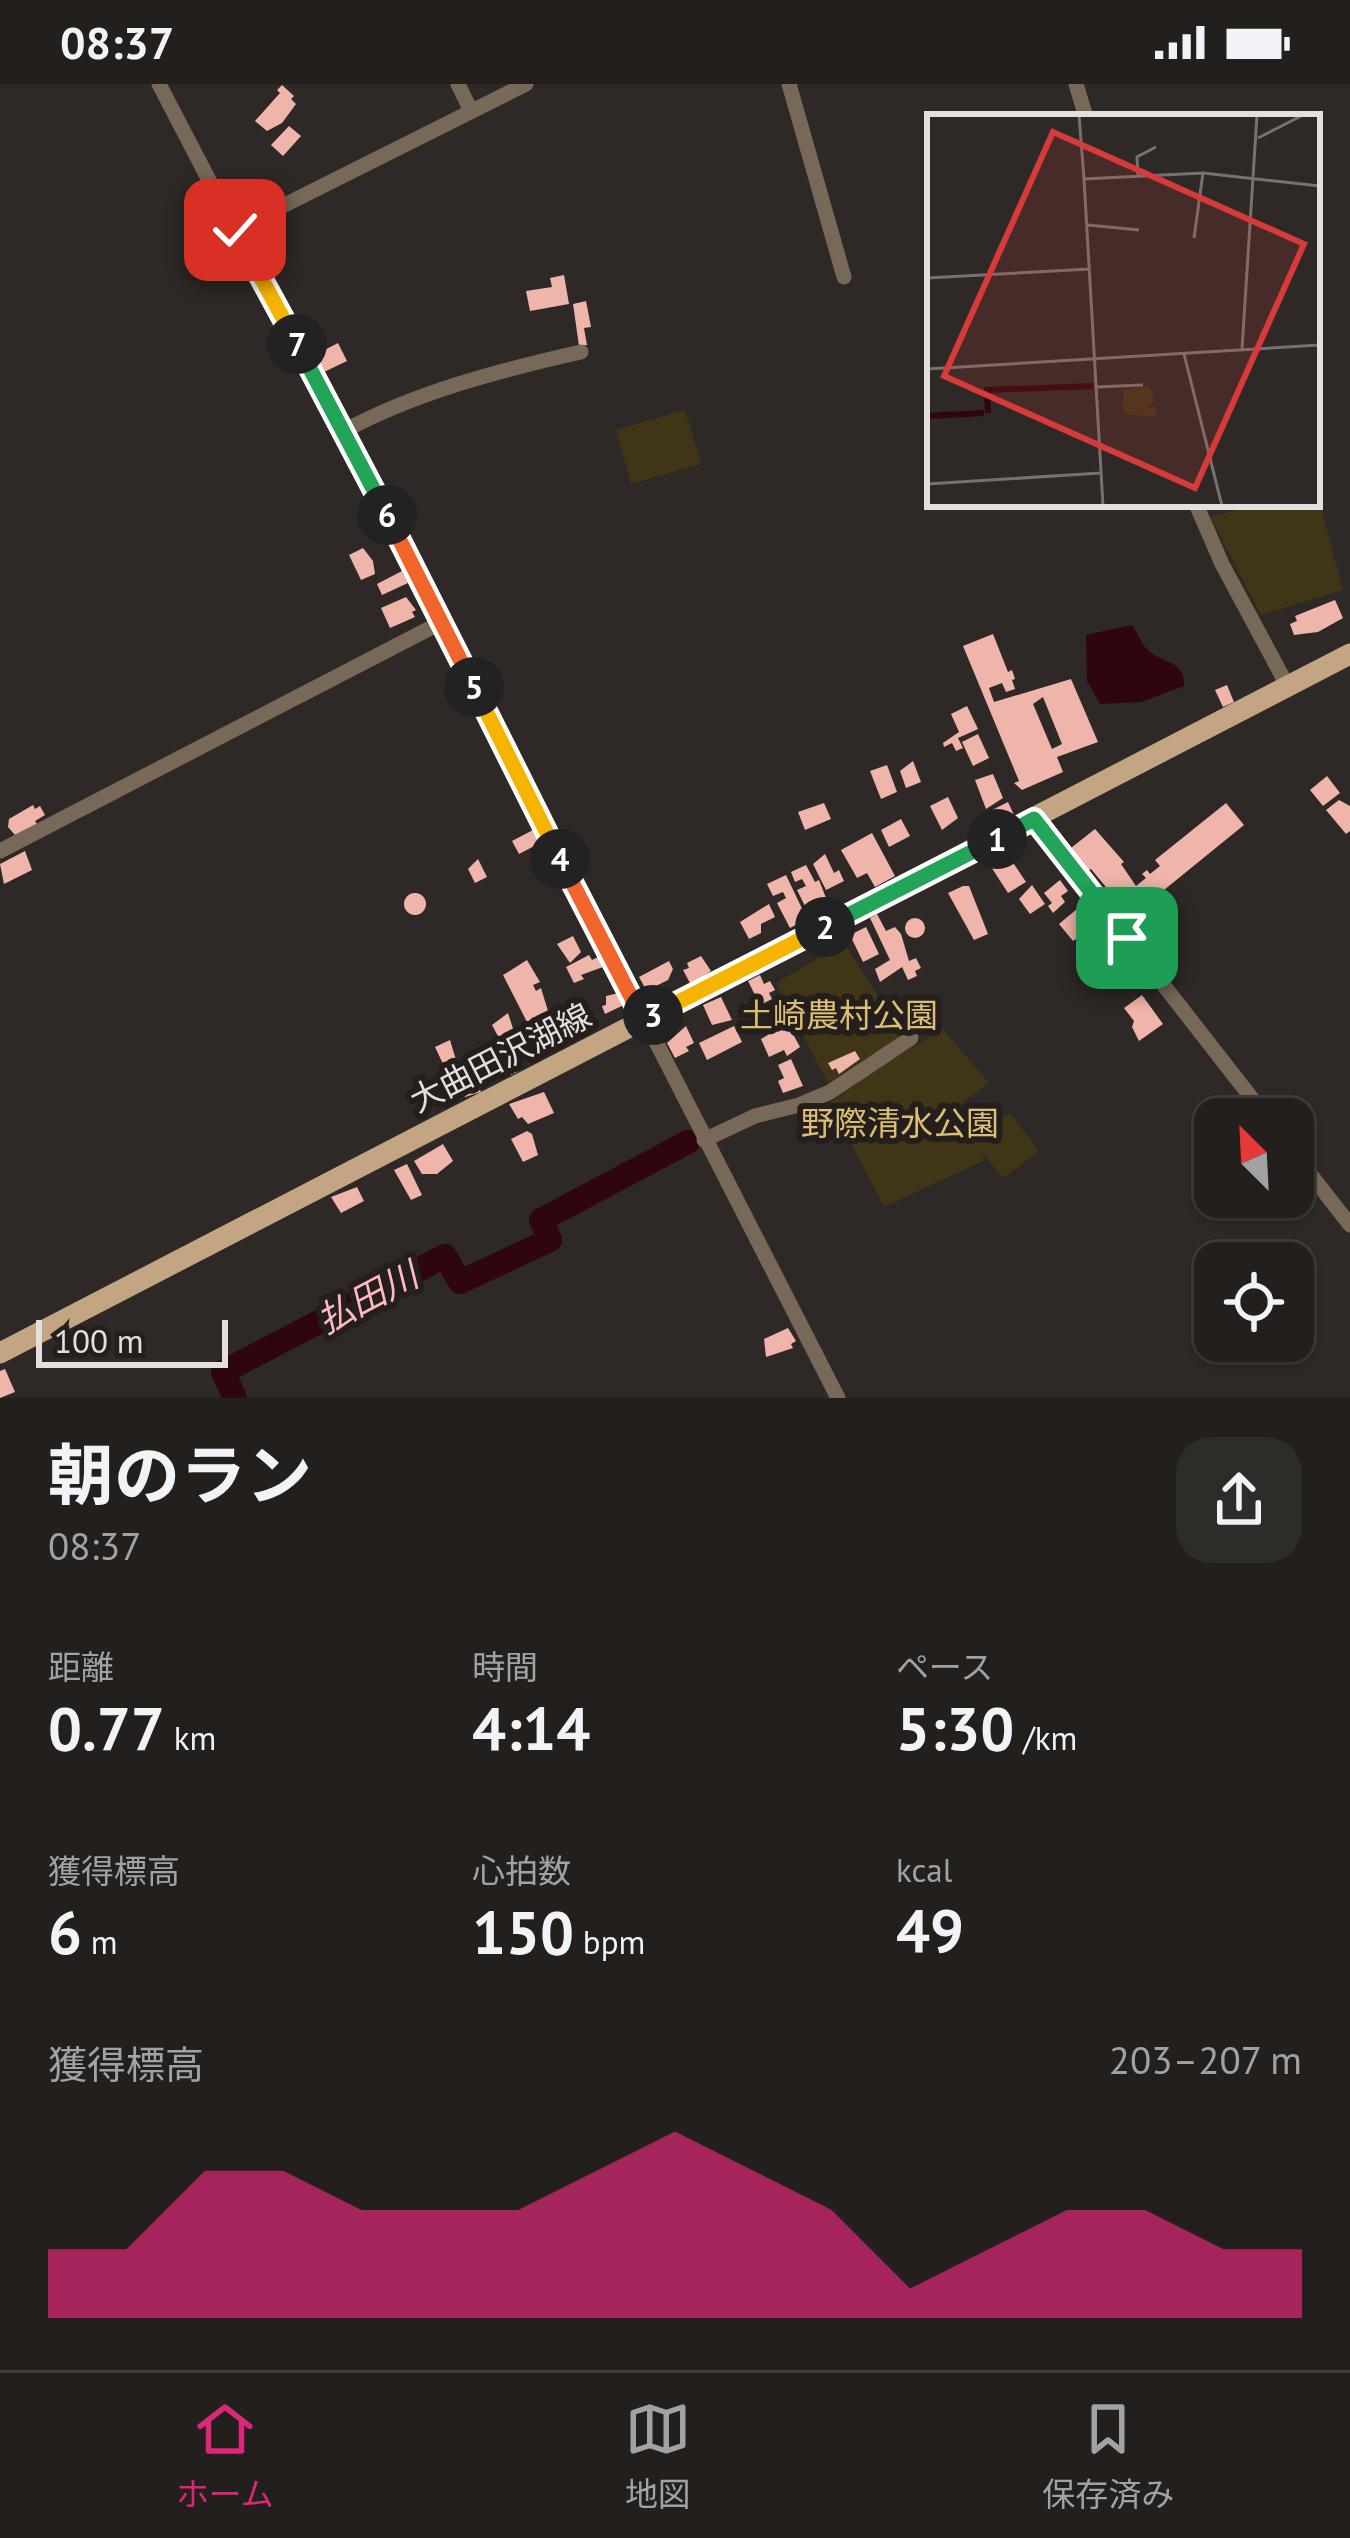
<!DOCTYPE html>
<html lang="ja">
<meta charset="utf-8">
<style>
body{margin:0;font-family:"PT Sans","Noto Sans JP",sans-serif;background:#2e2c29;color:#f1f3f6;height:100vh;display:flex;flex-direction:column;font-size:45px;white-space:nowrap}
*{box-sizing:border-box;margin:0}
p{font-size:39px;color:#a2a2a3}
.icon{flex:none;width:66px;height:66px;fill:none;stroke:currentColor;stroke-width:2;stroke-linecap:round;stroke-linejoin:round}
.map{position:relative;height:1314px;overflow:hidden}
.panel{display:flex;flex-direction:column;background:#221f1c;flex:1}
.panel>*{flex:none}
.needle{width:78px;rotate:336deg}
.tools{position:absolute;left:1194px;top:1014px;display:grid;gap:24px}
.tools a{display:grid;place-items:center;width:120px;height:120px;border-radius:24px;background:#221f1c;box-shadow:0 3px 9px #0004,0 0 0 3px #3f3d3b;font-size:60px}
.scale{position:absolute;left:36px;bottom:30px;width:192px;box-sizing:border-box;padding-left:12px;border:6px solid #e3dfdd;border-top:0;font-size:33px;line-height:42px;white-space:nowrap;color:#e3dfdd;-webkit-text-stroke:9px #241f1c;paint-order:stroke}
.pin{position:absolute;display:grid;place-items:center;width:102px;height:102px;color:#fff;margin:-51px;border-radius:24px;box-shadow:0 6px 18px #0006}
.km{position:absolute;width:60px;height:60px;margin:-30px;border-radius:50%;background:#222;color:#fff;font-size:33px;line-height:60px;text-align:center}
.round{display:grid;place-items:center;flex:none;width:126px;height:126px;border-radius:36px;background:#2e2c29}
.head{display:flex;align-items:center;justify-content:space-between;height:204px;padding:0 48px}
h1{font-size:66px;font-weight:700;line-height:90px}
.stats{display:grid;grid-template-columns:repeat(3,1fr);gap:18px;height:204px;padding:12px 48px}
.stats div{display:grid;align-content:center}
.stats b{font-size:60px;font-weight:700}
.stats small{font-size:33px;font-weight:400}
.stats p{font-size:33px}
.chart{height:336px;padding:24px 48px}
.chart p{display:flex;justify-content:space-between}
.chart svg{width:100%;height:216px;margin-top:12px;fill:#db2777;opacity:.7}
.status{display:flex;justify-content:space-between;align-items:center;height:84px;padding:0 60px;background:#221f1c;direction:ltr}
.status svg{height:33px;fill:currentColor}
.dock{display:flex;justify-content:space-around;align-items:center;height:168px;border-top:3px solid #3f3d3b;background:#221f1c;font-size:33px;color:#a2a2a3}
.dock a{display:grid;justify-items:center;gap:6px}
.dock .selected{color:#db2777}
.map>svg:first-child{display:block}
.green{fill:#403516}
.water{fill:#2f050e}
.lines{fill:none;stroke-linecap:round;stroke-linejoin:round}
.river{stroke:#2f050e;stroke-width:24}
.building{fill:#efb5aa;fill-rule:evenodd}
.minor{stroke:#776857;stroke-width:15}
.major{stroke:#c4a583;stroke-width:21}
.split-1-casing{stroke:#fff;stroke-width:24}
.split-2-casing{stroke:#fff;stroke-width:24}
.split-3-casing{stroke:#fff;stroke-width:24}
.split-4-casing{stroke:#fff;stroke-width:24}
.split-5-casing{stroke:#fff;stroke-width:24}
.split-6-casing{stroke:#fff;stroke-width:24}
.split-7-casing{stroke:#fff;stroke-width:24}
.split-8-casing{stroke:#fff;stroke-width:24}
.split-1{stroke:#22a559;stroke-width:15}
.split-2{stroke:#22a559;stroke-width:15}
.split-3{stroke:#f5b400;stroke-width:15}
.split-4{stroke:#f0652b;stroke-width:15}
.split-5{stroke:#f5b400;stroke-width:15}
.split-6{stroke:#f0652b;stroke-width:15}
.split-7{stroke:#22a559;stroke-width:15}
.split-8{stroke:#f5b400;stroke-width:15}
.labels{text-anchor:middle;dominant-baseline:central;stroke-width:12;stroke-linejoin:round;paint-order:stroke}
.park-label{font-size:33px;fill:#dcbe74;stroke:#241f1c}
.street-label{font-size:33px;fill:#e3dfdd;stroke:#241f1c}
.water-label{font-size:36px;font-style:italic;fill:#ffbac1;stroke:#241f1c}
.inset-river{fill:none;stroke:#2f050e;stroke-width:6}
.inset-road{fill:none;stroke:#76726f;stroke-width:3}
.view{fill:#d73a3a;fill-opacity:0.15;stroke:#d73a3a;stroke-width:6}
.inset-edge{fill:none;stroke:#e3dfdd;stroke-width:6}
</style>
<div class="status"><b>08:37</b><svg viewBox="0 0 49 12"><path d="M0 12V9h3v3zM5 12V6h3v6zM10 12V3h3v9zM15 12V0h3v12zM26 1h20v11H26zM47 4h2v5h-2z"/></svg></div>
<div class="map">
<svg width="1350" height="1314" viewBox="0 0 1350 1314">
<rect width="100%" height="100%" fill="#2e2926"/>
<!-- green -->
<g class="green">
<path d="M685 326 701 380 631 400 616 346Z"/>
<path d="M1317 408 1343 506 1261 531 1210 433 1258 420H1317Z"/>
<path d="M844 859 903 952 829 1001 776 899Z"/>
<path d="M943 945 989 999 952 1026 973 1055 1010 1029 1039 1067 1003 1094 980 1066 985 1076 884 1123 830 1019 879 983Z"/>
</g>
<!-- water -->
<path class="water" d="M1132 541C1138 549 1142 562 1150 568 1166 580 1185 577 1184 602L1141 618 1100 620 1087 597 1086 551Z"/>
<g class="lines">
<!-- river -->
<path class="river" d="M235 1314 223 1288 445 1172 460 1198 550 1156 541 1136 688 1058"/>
</g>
<!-- building -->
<g class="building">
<path d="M282 1 294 12 291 15 296 20 282 39 267 47 255 37 280 9 277 6Z"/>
<path d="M289 42 301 52 283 72 271 61Z"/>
<path d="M564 191 569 220 530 227 526 207 552 203 550 194Z"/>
<path d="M586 217 591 243 584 244 587 261 579 262 573 220Z"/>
<path d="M338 259 347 277 324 288 315 271Z"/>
<path d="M363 464 373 477 375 490 361 496 349 471Z"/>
<path d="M402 487 408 499 382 511 377 500Z"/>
<path d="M406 513 416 526 412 528 415 533 390 544 381 524Z"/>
<path d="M1335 516 1343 534 1318 548 1294 551 1290 540 1297 537 1295 532Z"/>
<path d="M993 550 1008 588 1012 586 1015 595 1012 596 1015 605 1006 608 1002 599 989 604 994 618 1071 595 1098 658 1057 673 1063 688 1022 706 1014 699 1019 697 963 562ZM1043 613 1062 660 1052 665 1033 620Z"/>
<path d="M1227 601 1234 618 1223 623 1215 606Z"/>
<path d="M967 622 978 645 958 654 963 664 956 667 952 659 944 663 943 659 959 648 951 630Z"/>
<path d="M978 650 989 674 973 682 962 658Z"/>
<path d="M913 677 921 698 906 704 900 687Z"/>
<path d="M887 681 897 708 881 715 870 687Z"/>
<path d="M993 690 1003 714 986 725 975 696Z"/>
<path d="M1327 692 1340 709 1323 722 1310 706Z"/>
<path d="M948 713 958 734 942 746 930 722Z"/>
<path d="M1339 716 1350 722V747L1346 750 1326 726Z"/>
<path d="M1008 718 1015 733 1001 739 998 733 994 735 990 727Z"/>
<path d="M824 719 831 735 805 746 798 728Z"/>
<path d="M1226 719 1244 741 1132 832 1118 814 1123 810 1117 803 1110 808 1091 785 1087 787 1071 764 1095 745 1124 778 1121 780 1136 802 1146 794 1142 790 1147 786 1150 790 1160 782 1155 776Z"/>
<path d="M33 721 35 725 40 722 45 731 35 737 37 740 15 751 8 743 9 735Z"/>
<path d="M901 735 910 752 889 763 881 746Z"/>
<path d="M533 746 540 759 519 770 512 757Z"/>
<path d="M872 749 895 792 875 803 867 789 857 794 841 766Z"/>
<path d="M1000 766 1004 773 1008 771 1026 798 1008 809 986 775Z"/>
<path d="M25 767 32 786 4 800 0 780Z"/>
<path d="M825 770 834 789 839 786 844 797 826 806 813 780Z"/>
<path d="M478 775 487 793 475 799 468 785Z"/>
<path d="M806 781 815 798 819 796 830 824 826 826 821 817 806 824 797 806 806 802 802 795 795 798 791 788Z"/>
<path d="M786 791 807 835 790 844 777 819 786 814 783 808 773 812 767 800Z"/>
<path d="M1060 796 1068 807 1061 812 1065 818 1053 829 1048 822 1052 819 1044 809Z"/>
<path d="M1032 801 1045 820 1030 830 1019 815Z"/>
<path d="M963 802H969L988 850 974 856 948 809Z"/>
<circle cx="415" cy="820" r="11"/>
<path d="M769 820 775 833 761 840V849L749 855 740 838Z"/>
<path d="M1083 820 1100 843 1107 838 1115 849 1114 854 1098 865 1087 849 1079 859 1076 855 1073 857 1059 840Z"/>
<path d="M877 830 886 847 895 843 901 850 909 877 916 874 921 884 915 887 917 892 908 896 902 883 880 898 875 885 890 876 870 834Z"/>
<circle cx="915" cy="844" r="10"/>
<path d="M866 843 879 870 863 878 850 851Z"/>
<path d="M573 852 581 868 570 879 557 860Z"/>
<path d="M1117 862 1146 897 1140 901 1137 897 1132 901 1109 868Z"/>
<path d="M589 871 592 876 598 873 603 883 581 891 584 895 574 899 566 883Z"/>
<path d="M701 872 711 887 691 901 683 886 689 884 687 879Z"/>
<path d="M527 876 540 898 533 901 536 907 541 904 548 927 536 932 538 938 532 941 530 936 527 938 503 891Z"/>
<path d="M669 877 673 885 668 896 650 905 644 902 639 893Z"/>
<path d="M760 891 764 900 770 897 775 906 769 909 772 915 760 921 748 897Z"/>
<path d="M623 908 628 919 605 930 602 922 606 921V912Z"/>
<path d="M1142 911 1163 940 1139 957 1132 943 1134 937 1124 924Z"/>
<path d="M721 913 732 936 712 941 703 921Z"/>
<path d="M508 929 516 954 532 946 543 967 534 972 531 966 522 967 513 971 521 986 511 991 500 964 509 959 505 951 499 954 492 941Z"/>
<path d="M787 939 800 963 787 972 784 966 769 973 761 955Z"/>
<path d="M686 942 694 959 686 963 689 967 675 974 667 959Z"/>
<path d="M734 942 742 958 707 976 699 959Z"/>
<path d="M450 956 456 976 444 982 435 963Z"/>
<path d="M492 967 500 988 476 997 481 1008 465 1013 457 996 469 988 471 977Z"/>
<path d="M855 967 860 975 839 990 836 984 832 986 828 979Z"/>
<path d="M791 975 803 1002 783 1009 778 997 784 994 778 981Z"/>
<path d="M544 1008 554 1029 528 1040 522 1033 518 1035 509 1020Z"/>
<path d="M527 1047 532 1050 538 1071 523 1078 511 1055Z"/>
<path d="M443 1060 453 1077 437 1090H422L414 1077Z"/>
<path d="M407 1080 422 1111 411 1116 394 1086Z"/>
<path d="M357 1103 364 1117 341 1129 331 1113Z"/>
<path d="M788 1244 796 1257 791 1260 793 1264 766 1273 764 1255Z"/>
<path d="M5 1285 15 1308 0 1314V1287Z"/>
</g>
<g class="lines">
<!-- minor -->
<g class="minor">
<path d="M159 0 235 146"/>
<path d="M458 0 471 27"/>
<path d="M526 0 235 146 344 347 838 1314"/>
<path d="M789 0 844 193"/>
<path d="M1076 0 1086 33"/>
<path d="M344 347C416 308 501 286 581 268"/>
<path d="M1196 420 1222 480 1288 603"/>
<path d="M1034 735 1268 1035"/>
<path d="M0 767 442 538"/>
<path d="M704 1056 755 1032 799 1021 830 1008 911 954"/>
<path d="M1293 1068 1350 1141"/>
</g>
<!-- major -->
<path class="major" d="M0 1269 1350 570"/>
</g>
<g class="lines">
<!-- split-1 casing -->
<g class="split-1-casing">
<path id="split-1" d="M997 755 1034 735 1127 854"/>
</g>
<!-- split-2 casing -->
<g class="split-2-casing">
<path id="split-2" d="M825 843 997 755"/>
</g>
<!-- split-3 casing -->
<g class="split-3-casing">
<path id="split-3" d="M653 931 825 843"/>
</g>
<!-- split-4 casing -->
<g class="split-4-casing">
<path id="split-4" d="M560 775 643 936 653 931"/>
</g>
<!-- split-5 casing -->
<g class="split-5-casing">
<path id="split-5" d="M474 603 560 775"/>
</g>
<!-- split-6 casing -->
<g class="split-6-casing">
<path id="split-6" d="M387 431 474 603"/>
</g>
<!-- split-7 casing -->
<g class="split-7-casing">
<path id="split-7" d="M297 260 387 431"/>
</g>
<!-- split-8 casing -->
<g class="split-8-casing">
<path id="split-8" d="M235 146 297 260"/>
</g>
<!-- split-1 -->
<use href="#split-1" class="split-1"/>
<!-- split-2 -->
<use href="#split-2" class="split-2"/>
<!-- split-3 -->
<use href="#split-3" class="split-3"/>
<!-- split-4 -->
<use href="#split-4" class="split-4"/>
<!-- split-5 -->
<use href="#split-5" class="split-5"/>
<!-- split-6 -->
<use href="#split-6" class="split-6"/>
<!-- split-7 -->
<use href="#split-7" class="split-7"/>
<!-- split-8 -->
<use href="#split-8" class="split-8"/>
</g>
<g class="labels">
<!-- park labels -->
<g class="park-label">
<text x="839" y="930">土崎農村公園</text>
<text x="900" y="1038">野際清水公園</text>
</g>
<!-- street labels -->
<g class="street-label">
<text transform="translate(500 973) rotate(-27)">大曲田沢湖線</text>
</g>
<!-- water labels -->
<g class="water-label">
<text transform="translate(367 1213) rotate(-28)">払田川</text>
</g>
</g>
<!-- overview -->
<g transform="translate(927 30)">
<rect width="393" height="393" fill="#2e2926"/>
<path d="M223 272 227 286 219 294 228 293 231 303 197 300 196 276Z" fill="#403516"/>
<path class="inset-river" d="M61 299 60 276 166 272M0 302 57 299"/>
<path class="inset-road" d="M152 1 157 65M331 24 376 1M211 62 210 43 229 33M161 111 212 116M267 124 276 59M0 164 163 155M315 235 330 1M257 240 295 392M0 255 393 231M169 273 216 271M0 370 174 359M176 392 157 65 276 59 393 72"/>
<path class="view" d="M126 18 377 130 268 374 17 262Z"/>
<rect width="393" height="393" class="inset-edge"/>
</g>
</svg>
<div class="tools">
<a><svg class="needle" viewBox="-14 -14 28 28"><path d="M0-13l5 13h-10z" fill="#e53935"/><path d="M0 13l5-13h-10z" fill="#a2a2a3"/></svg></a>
<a><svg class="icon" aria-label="locate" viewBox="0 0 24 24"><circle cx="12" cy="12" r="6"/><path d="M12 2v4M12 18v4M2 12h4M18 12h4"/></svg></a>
</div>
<div class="scale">100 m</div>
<div class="pin" style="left:1127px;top:854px;background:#1e9e55"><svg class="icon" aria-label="arrive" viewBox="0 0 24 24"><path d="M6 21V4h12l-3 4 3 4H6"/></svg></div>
<div class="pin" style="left:235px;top:146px;background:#d93025"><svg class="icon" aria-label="check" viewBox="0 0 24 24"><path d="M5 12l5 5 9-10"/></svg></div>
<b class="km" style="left:997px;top:755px">1</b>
<b class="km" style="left:825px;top:843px">2</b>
<b class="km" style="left:653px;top:931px">3</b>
<b class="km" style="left:560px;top:775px">4</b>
<b class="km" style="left:474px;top:603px">5</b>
<b class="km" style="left:387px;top:431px">6</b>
<b class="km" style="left:297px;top:260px">7</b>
</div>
<section class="panel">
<div class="head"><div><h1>朝のラン</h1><p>08:37</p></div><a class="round"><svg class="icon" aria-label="share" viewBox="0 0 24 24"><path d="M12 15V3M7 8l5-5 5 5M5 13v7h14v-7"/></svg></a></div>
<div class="stats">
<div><p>距離</p><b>0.77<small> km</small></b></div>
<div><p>時間</p><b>4:14</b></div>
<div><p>ペース</p><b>5:30<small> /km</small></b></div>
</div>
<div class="stats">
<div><p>獲得標高</p><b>6<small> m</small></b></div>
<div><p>心拍数</p><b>150<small> bpm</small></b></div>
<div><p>kcal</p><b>49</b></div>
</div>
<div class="chart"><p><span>獲得標高</span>203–207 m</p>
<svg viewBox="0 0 160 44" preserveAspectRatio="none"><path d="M0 44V30L10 30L20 14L30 14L40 22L50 22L60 22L70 14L80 6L90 14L100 22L110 38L120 30L130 22L140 22L150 30L160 30V44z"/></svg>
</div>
</section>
<nav class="dock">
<a class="selected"><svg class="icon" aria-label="home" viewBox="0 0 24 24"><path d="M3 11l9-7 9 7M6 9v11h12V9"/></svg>ホーム</a>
<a><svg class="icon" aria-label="map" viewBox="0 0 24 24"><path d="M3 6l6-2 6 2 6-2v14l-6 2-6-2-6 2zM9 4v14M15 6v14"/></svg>地図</a>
<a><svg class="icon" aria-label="saved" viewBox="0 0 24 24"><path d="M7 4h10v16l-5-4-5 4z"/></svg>保存済み</a>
</nav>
